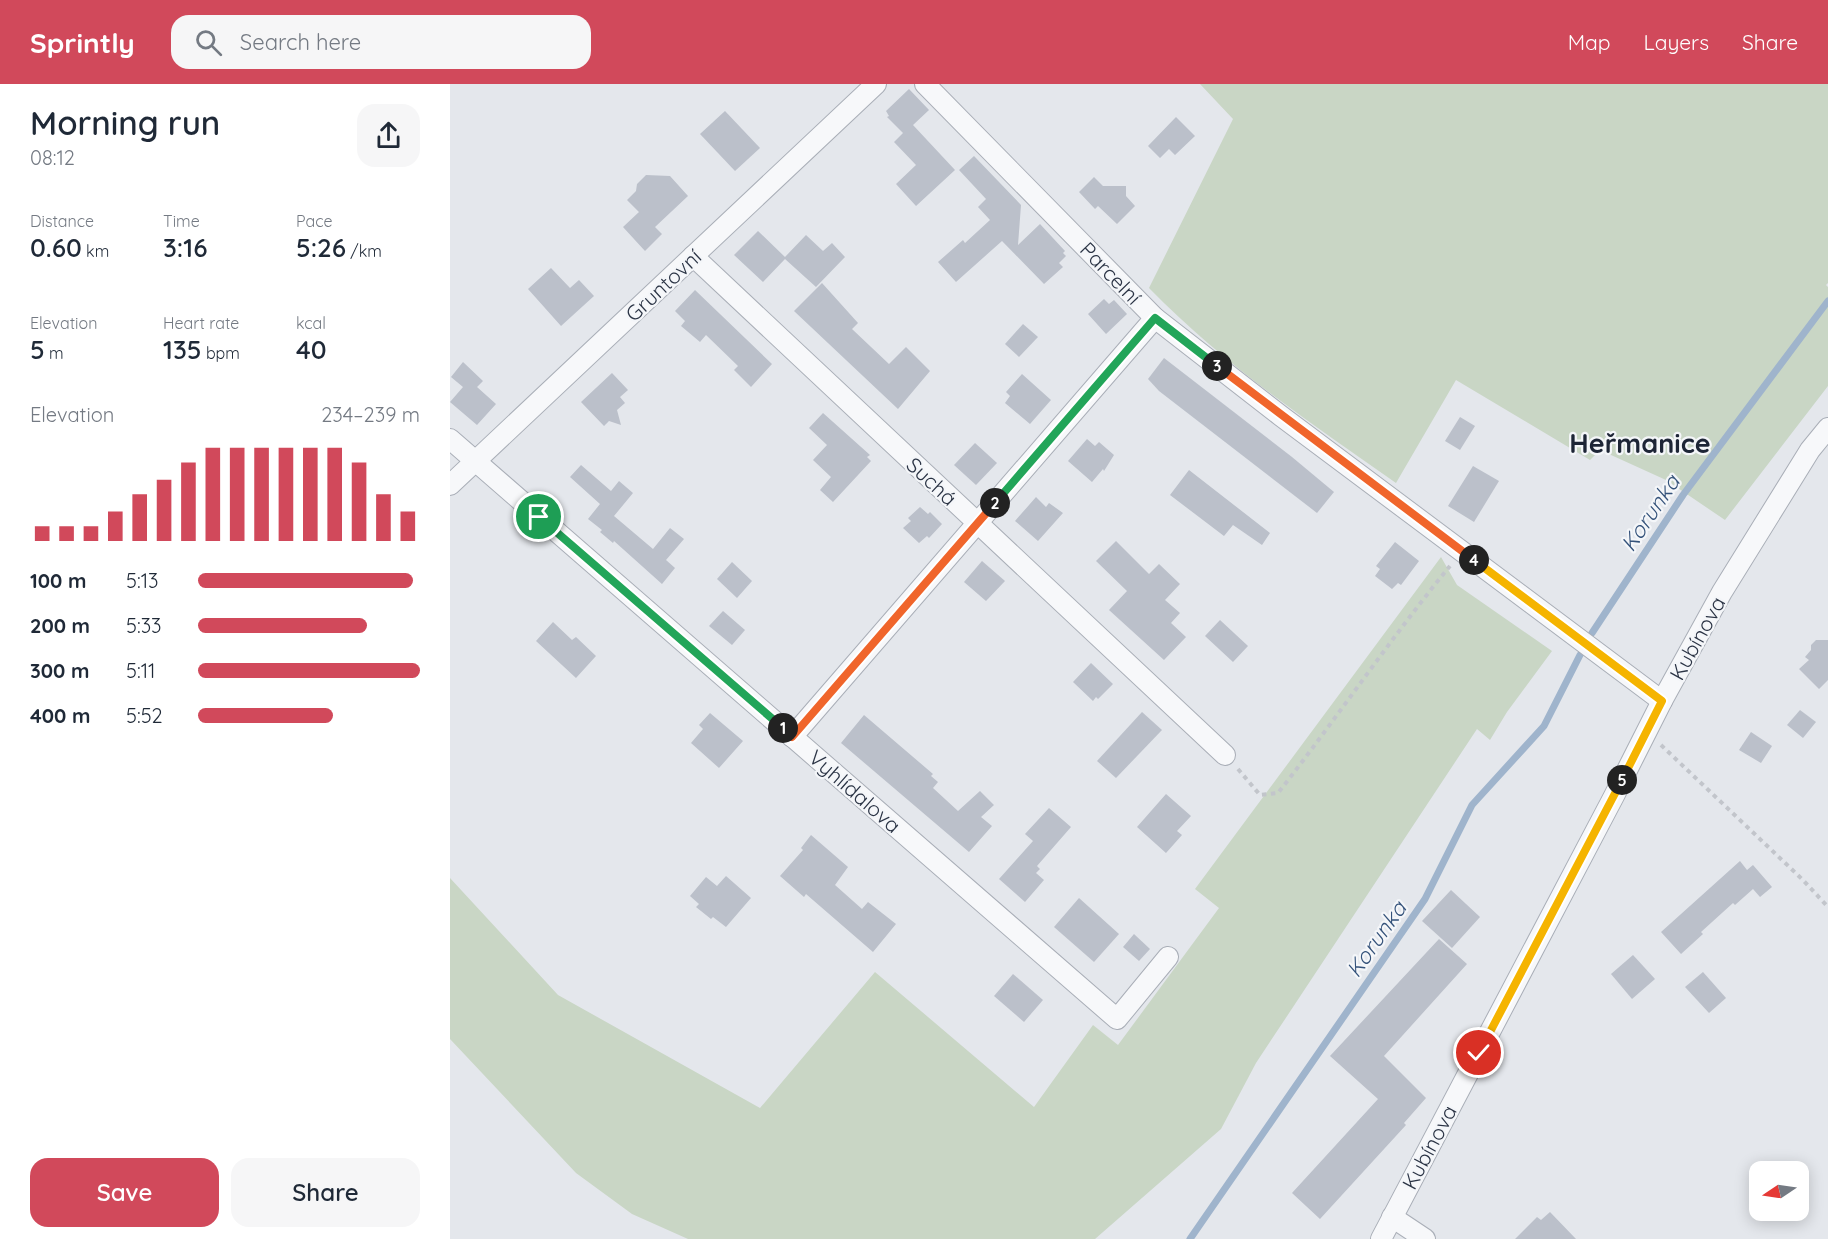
<!DOCTYPE html>
<meta charset="utf-8">
<style>
body{margin:0;font-family:Quicksand,sans-serif;background:#f6f6f7;color:#1f2937;height:100vh;display:flex;flex-direction:column;font-size:22px;white-space:nowrap}
*{box-sizing:border-box;margin:0}
p{font-size:20px;color:#747a83}
.icon{flex:none;width:33px;height:33px;fill:none;stroke:currentColor;stroke-width:2;stroke-linecap:round;stroke-linejoin:round}
.map{position:relative;flex:1;overflow:hidden}
.panel{display:flex;flex-direction:column;background:#fff;width:450px}
.panel>*{flex:none}
.needle{width:39px;rotate:257deg}
.fabs{position:absolute;left:1299px;top:1077px;display:grid;gap:12px}
.fabs a{display:grid;place-items:center;width:60px;height:60px;border-radius:12px;background:#fff;box-shadow:0 3px 15px #0003;font-size:30px}
.pin{position:absolute;display:grid;place-items:center;width:51px;height:51px;color:#fff;margin:-26px;border:3px solid #fff;border-radius:50%;box-shadow:0 2px 6px #0007}
.km{position:absolute;width:30px;height:30px;margin:-15px;border-radius:50%;background:#222;color:#fff;font-size:16px;line-height:30px;text-align:center}
.round{display:grid;place-items:center;flex:none;width:63px;height:63px;border-radius:18px;background:#f6f6f7}
.summary{display:flex;align-items:center;justify-content:space-between;height:102px;padding:0 30px}
h1{font-size:33px;font-weight:600;line-height:45px}
.stats{display:grid;grid-template-columns:repeat(3,1fr);gap:9px;height:102px;padding:6px 30px}
.stats div{display:grid;align-content:center}
.stats b{font-size:26px;font-weight:600}
.stats small{font-size:16px;font-weight:400}
.stats p{font-size:16px}
.chart{height:168px;padding:12px 30px}
.chart p{display:flex;justify-content:space-between}
.chart svg{width:100%;height:108px;margin-top:6px;stroke:#d1495b;stroke-width:6}
.action{display:flex;gap:12px;margin-top:auto;padding:12px 30px}
.action a{flex:1;height:69px;border-radius:18px;background:#d1495b;color:#fff;font-size:24px;font-weight:600;line-height:69px;text-align:center}
.action a+a{background:#f6f6f7;color:#1f2937}
ul{padding:0 30px;list-style:none;font-size:20px}
li{display:grid;grid-template-columns:96px 72px 1fr;align-items:center;height:45px}
li i{height:15px;border-radius:8px;background:#d1495b}
header{display:flex;align-items:center;gap:36px;box-sizing:border-box;height:84px;padding:0 30px;background:#d1495b;color:#fff}
header strong{font-size:28px}
nav{display:flex;gap:33px;margin-inline-start:auto;font-size:21px}
.search{width:420px;height:54px;background:#f6f6f7;display:flex;align-items:center;gap:15px;box-sizing:border-box;padding:0 21px;border-radius:18px;color:#747a83;font-size:22px}
main{display:flex;flex:1;min-height:0}
.map>svg:first-child{display:block}
.green{fill:#c9d6c5}
.lines{fill:none;stroke-linecap:round;stroke-linejoin:round}
.stream{stroke:#9fb4cc;stroke-width:7}
.building{fill:#bbc0ca}
.minor-casing{stroke:#a9aeb7;stroke-width:22}
.path{stroke:#c2c5cb;stroke-width:4;stroke-dasharray:4.5 4.5;stroke-linecap:butt}
.minor{stroke:#f7f8fa;stroke-width:20}
.split-1-casing{stroke:#fff;stroke-width:12}
.split-2-casing{stroke:#fff;stroke-width:12}
.split-3-casing{stroke:#fff;stroke-width:12}
.split-4-casing{stroke:#fff;stroke-width:12}
.split-5-casing{stroke:#fff;stroke-width:12}
.split-6-casing{stroke:#fff;stroke-width:12}
.split-1{stroke:#22a559;stroke-width:8}
.split-2{stroke:#f0652b;stroke-width:8}
.split-3{stroke:#22a559;stroke-width:8}
.split-4{stroke:#f0652b;stroke-width:8}
.split-5{stroke:#f5b400;stroke-width:8}
.split-6{stroke:#f5b400;stroke-width:8}
.labels{text-anchor:middle;dominant-baseline:central;stroke-width:4.5;stroke-linejoin:round;paint-order:stroke}
.street-label{font-size:21px;fill:#2b3445;stroke:#f4f6f9}
.water-label{font-size:22px;font-style:italic;fill:#34527a;stroke:#f4f6f9}
.district-label{font-size:27px;font-weight:bold;fill:#1d2536;stroke:#f4f6f9}
</style>
<header>
<strong>Sprintly</strong>
<div class="search"><svg class="icon" aria-label="search" viewBox="0 0 24 24"><circle cx="10" cy="10" r="6"/><path d="M15 15l6 6"/></svg>Search here</div>
<nav><a>Map</a><a>Layers</a><a>Share</a></nav>
</header>
<main>
<section class="panel">
<div class="summary"><div><h1>Morning run</h1><p>08:12</p></div><a class="round"><svg class="icon" aria-label="share" viewBox="0 0 24 24"><path d="M12 15V3M7 8l5-5 5 5M5 13v7h14v-7"/></svg></a></div>
<div class="stats">
<div><p>Distance</p><b>0.60<small> km</small></b></div>
<div><p>Time</p><b>3:16</b></div>
<div><p>Pace</p><b>5:26<small> /km</small></b></div>
</div>
<div class="stats">
<div><p>Elevation</p><b>5<small> m</small></b></div>
<div><p>Heart rate</p><b>135<small> bpm</small></b></div>
<div><p>kcal</p><b>40</b></div>
</div>
<div class="chart"><p><span>Elevation</span>234–239 m</p>
<svg viewBox="0 0 160 44" preserveAspectRatio="none"><path d="M5 44V38M15 44V38M25 44V38M35 44V32M45 44V25M55 44V19M65 44V12M75 44V6M85 44V6M95 44V6M105 44V6M115 44V6M125 44V6M135 44V12M145 44V25M155 44V32"/></svg>
</div>
<ul>
<li><b>100 m</b>5:13<i style="width:97%"></i></li>
<li><b>200 m</b>5:33<i style="width:76%"></i></li>
<li><b>300 m</b>5:11<i style="width:100%"></i></li>
<li><b>400 m</b>5:52<i style="width:61%"></i></li>
</ul>
<div class="action"><a>Save</a><a>Share</a></div>
</section>
<div class="map">
<svg width="1378" height="1155" viewBox="0 0 1378 1155">
<rect width="100%" height="100%" fill="#e4e7ec"/>
<!-- green -->
<g class="green">
<path d="M750 0H1378V199L1376 201 1378 203V302L1275 436 1216 396 1150 366 1140 376 1006 296 946 399C860 339 773 280 699 204L783 35Z"/>
<path d="M991 473 1007 501 1102 567 1057 628 1040 656 1027 645 806 979 771 1045 645 1155H238L182 1130 126 1089 0 955V794L108 911 310 1024 425 888 584 1023 643 941 668 961 769 824 745 805Z"/>
</g>
<g class="lines">
<!-- stream -->
<g class="stream">
<path d="M1142 549 1233 411 1378 217"/>
<path d="M740 1155 975 815 1022 721 1094 642 1130 571"/>
</g>
</g>
<!-- building -->
<g class="building">
<path d="M459 5 479 26 463 41 505 86 466 122 446 100 466 81 444 58 453 49 437 33 439 32 436 27Z"/>
<path d="M275 27 310 64 285 87 250 50Z"/>
<path d="M726 33 745 52 725 71 719 65 710 74 698 62Z"/>
<path d="M524 72 571 121 568 161 590 140 615 167 613 169 616 172 609 179 613 183 594 200 552 157 506 198 488 178 513 156 515 159 540 136 528 123 536 115 509 86Z"/>
<path d="M196 91 220 92 238 112 205 143 212 150 195 167 173 143 189 128 177 116 186 107 187 100Z"/>
<path d="M644 93 653 102H676V112L685 122 667 140 648 122 645 125 629 108Z"/>
<path d="M308 147 335 173 356 151 373 167 382 159 395 173 366 203 335 175 313 198 284 171Z"/>
<path d="M101 184 120 204 129 196 144 212 111 242 78 205Z"/>
<path d="M372 199 408 239 402 245 439 280 456 263 480 287 448 325 344 227Z"/>
<path d="M245 206 322 280 301 303 284 286 288 282 256 251 250 258 231 242 235 237 225 227Z"/>
<path d="M654 215 659 220 664 216 677 230 656 250 638 230Z"/>
<path d="M573 240 588 253 569 273 555 260Z"/>
<path d="M714 274 842 373 884 408 867 429 709 307 698 295Z"/>
<path d="M13 278 33 297 27 303 46 320 27 341 0 318 13 303 1 293Z"/>
<path d="M162 289 178 306 170 313 175 319 167 326 171 341 159 337 154 342 131 318Z"/>
<path d="M572 290 601 316 580 340 555 319 560 312 556 308Z"/>
<path d="M373 329 420 371 417 373 421 377 383 418 370 406 381 393 363 376 377 361 359 344Z"/>
<path d="M1010 333 1025 342 1010 366 995 357Z"/>
<path d="M637 355 645 362 649 358 664 371 654 387 653 385 642 398 618 377Z"/>
<path d="M525 359 547 379 526 401 504 381Z"/>
<path d="M131 381 161 407 169 397 183 409 164 432 203 465 220 444 234 455 216 476 225 484 212 500 164 457 163 459 150 448 152 446 138 435 150 420 120 393Z"/>
<path d="M1023 382 1049 397 1024 438 998 422Z"/>
<path d="M739 386 820 449 812 461 783 441 774 452 720 411Z"/>
<path d="M586 413 596 423 599 419 613 429 588 457 565 437Z"/>
<path d="M470 423 478 430 480 428 492 440 479 454 477 452 469 459 453 444 461 437 458 434Z"/>
<path d="M666 457 699 490 709 480 730 500 715 516 730 529 721 539 736 553 714 576 659 526 677 507 646 477Z"/>
<path d="M945 458 969 477 951 501 948 499 942 505 925 492 930 485 926 482Z"/>
<path d="M532 477 555 497 536 517 514 498Z"/>
<path d="M282 478 302 497 287 514 267 495Z"/>
<path d="M273 527 295 546 282 561 259 542Z"/>
<path d="M770 536 798 562 783 578 755 552Z"/>
<path d="M103 538 122 556 126 553 146 572 126 594 86 557Z"/>
<path d="M1366 556H1378V596L1369 605 1349 585 1359 576 1355 573 1361 566V561Z"/>
<path d="M641 579 663 600 648 615 646 613 643 617 623 598Z"/>
<path d="M1350 626 1366 638 1353 654 1337 641Z"/>
<path d="M692 628 712 646 666 694 647 677Z"/>
<path d="M260 629 293 657 269 684 241 659 253 645 249 641Z"/>
<path d="M414 631 483 690 481 692 488 698 483 704 508 727 530 707 544 721 531 733 542 742 519 768 391 659Z"/>
<path d="M1301 648 1322 662 1311 679 1289 666Z"/>
<path d="M716 710 741 732 727 747 732 751 716 769 687 743Z"/>
<path d="M599 724 621 743 587 782 590 785 586 789 594 796 575 818 549 795 583 757 575 750Z"/>
<path d="M361 751 398 783 385 801 412 825 418 818 446 840 423 868 356 810 354 813 330 792 353 766 351 764Z"/>
<path d="M1290 777 1297 786 1303 781 1322 803 1310 813 1303 805 1285 821 1283 819 1251 848 1253 850 1231 870 1211 848Z"/>
<path d="M276 792 301 814 276 843 263 833 261 835 246 823 249 820 240 812 256 793 267 802Z"/>
<path d="M1001 806 1030 833 1002 864 972 837Z"/>
<path d="M629 814 669 850 644 878 604 843Z"/>
<path d="M684 850 700 865 689 877 673 863Z"/>
<path d="M989 855 1017 880 934 972 976 1014 954 1039 956 1041 870 1135 842 1109 928 1015 880 972Z"/>
<path d="M1183 871 1205 895 1182 915 1161 890Z"/>
<path d="M1253 888 1276 914 1259 929 1235 903Z"/>
<path d="M563 890 593 916 574 938 544 912Z"/>
<path d="M1100 1128 1126 1155H1065L1087 1133 1091 1136Z"/>
</g>
<g class="lines">
<!-- minor casing -->
<g class="minor-casing">
<g id="minor">
<path d="M475 0 705 234 831 332 1212 617"/>
<path d="M243 172 775 671"/>
<path d="M0 355 667 935 718 873"/>
<path d="M0 401 426 0"/>
<path d="M342 653 705 234"/>
<path d="M942 1133 975 1155"/>
<path d="M931 1155 1164 712 1212 617 1272 508 1360 366 1378 344"/>
</g>
</g>
<!-- path -->
<g class="path">
<path d="M1211 661 1353 796 1378 823"/>
<path d="M788 685 810 711 828 709C887 634 940 555 1000 482"/>
</g>
<!-- minor -->
<use href="#minor" class="minor"/>
</g>
<g class="lines">
<!-- split-1 casing -->
<g class="split-1-casing">
<path id="split-1" d="M89 433 333 644"/>
</g>
<!-- split-2 casing -->
<g class="split-2-casing">
<path id="split-2" d="M333 644 342 653 545 419"/>
</g>
<!-- split-3 casing -->
<g class="split-3-casing">
<path id="split-3" d="M545 419 705 234 767 282"/>
</g>
<!-- split-4 casing -->
<g class="split-4-casing">
<path id="split-4" d="M767 282 1024 476"/>
</g>
<!-- split-5 casing -->
<g class="split-5-casing">
<path id="split-5" d="M1024 476 1212 617 1172 696"/>
</g>
<!-- split-6 casing -->
<g class="split-6-casing">
<path id="split-6" d="M1029 969 1172 696"/>
</g>
<!-- split-1 -->
<use href="#split-1" class="split-1"/>
<!-- split-2 -->
<use href="#split-2" class="split-2"/>
<!-- split-3 -->
<use href="#split-3" class="split-3"/>
<!-- split-4 -->
<use href="#split-4" class="split-4"/>
<!-- split-5 -->
<use href="#split-5" class="split-5"/>
<!-- split-6 -->
<use href="#split-6" class="split-6"/>
</g>
<g class="labels">
<!-- street labels -->
<g class="street-label">
<text transform="translate(661 189) rotate(46)">Parcelní</text>
<text transform="translate(213 201) rotate(-43)">Gruntovní</text>
<text transform="translate(482 397) rotate(43)">Suchá</text>
<text transform="translate(1247 554) rotate(-61)">Kubínova</text>
<text transform="translate(405 707) rotate(41)">Vyhlídalova</text>
<text transform="translate(979 1063) rotate(-62)">Kubínova</text>
</g>
<!-- water labels -->
<g class="water-label">
<text transform="translate(1200 429) rotate(-56)">Korunka</text>
<text transform="translate(926 855) rotate(-55)">Korunka</text>
</g>
<!-- district labels -->
<g class="district-label">
<text x="1190" y="359">Heřmanice</text>
</g>
</g>
</svg>
<div class="fabs">
<a><svg class="needle" viewBox="-14 -14 28 28"><path d="M0-13l5 13h-10z" fill="#e53935"/><path d="M0 13l5-13h-10z" fill="#747a83"/></svg></a>
</div>
<div class="pin" style="left:89px;top:433px;background:#1e9e55"><svg class="icon" aria-label="arrive" viewBox="0 0 24 24"><path d="M6 21V4h12l-3 4 3 4H6"/></svg></div>
<div class="pin" style="left:1029px;top:969px;background:#d93025"><svg class="icon" aria-label="check" viewBox="0 0 24 24"><path d="M5 12l5 5 9-10"/></svg></div>
<b class="km" style="left:333px;top:644px">1</b>
<b class="km" style="left:545px;top:419px">2</b>
<b class="km" style="left:767px;top:282px">3</b>
<b class="km" style="left:1024px;top:476px">4</b>
<b class="km" style="left:1172px;top:696px">5</b>
</div>
</main>
